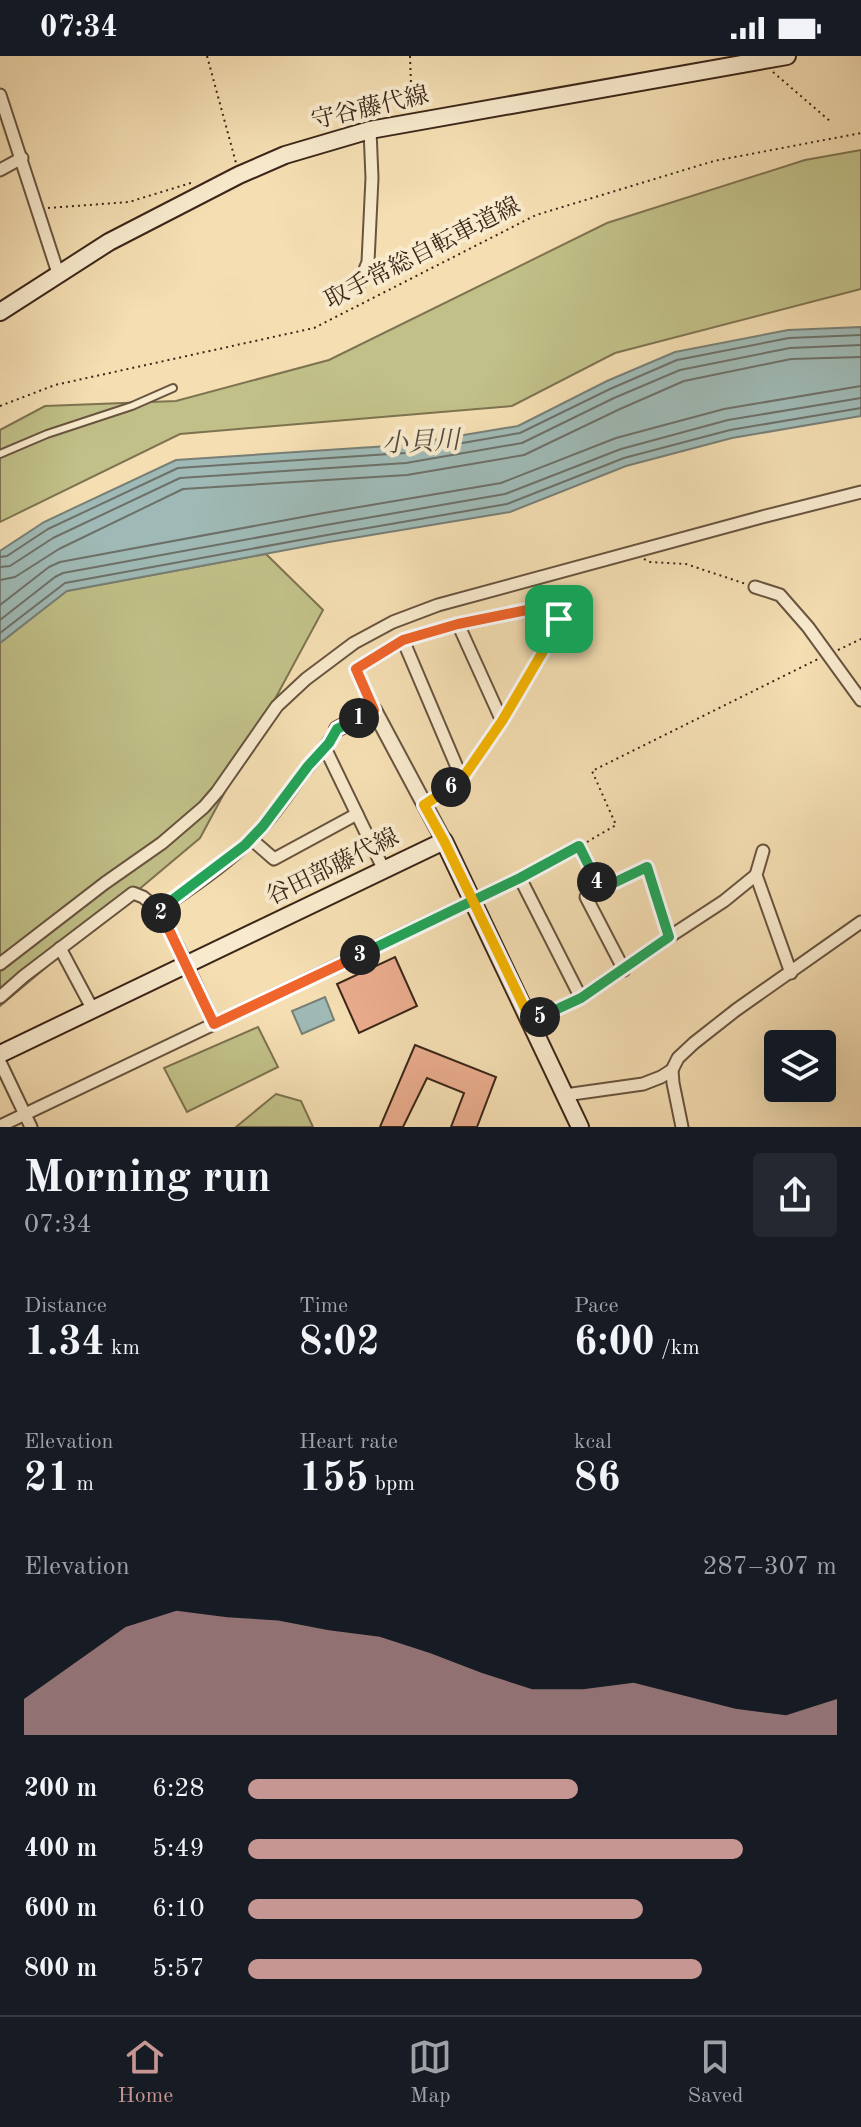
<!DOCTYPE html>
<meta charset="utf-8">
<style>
body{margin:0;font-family:"Old Standard TT","Noto Serif JP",serif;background:#242831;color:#f1f3f6;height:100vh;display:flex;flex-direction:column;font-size:30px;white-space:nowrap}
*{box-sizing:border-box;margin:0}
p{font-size:26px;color:#9ea1a6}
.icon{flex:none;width:44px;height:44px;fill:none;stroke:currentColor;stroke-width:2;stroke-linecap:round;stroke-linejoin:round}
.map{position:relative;height:1071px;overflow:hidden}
.sheet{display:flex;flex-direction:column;background:#171b24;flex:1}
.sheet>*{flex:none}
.buttons{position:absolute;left:764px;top:974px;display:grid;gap:16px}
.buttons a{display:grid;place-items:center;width:72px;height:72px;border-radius:8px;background:#171b24;box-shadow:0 8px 32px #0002;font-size:40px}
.pin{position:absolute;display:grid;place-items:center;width:68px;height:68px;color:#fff;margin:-34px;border-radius:16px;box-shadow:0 4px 12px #0006}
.km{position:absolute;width:40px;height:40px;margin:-20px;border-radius:50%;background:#222;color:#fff;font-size:22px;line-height:40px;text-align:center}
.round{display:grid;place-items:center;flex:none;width:84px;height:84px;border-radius:8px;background:#242831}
.headline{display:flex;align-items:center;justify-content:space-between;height:136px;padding:0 24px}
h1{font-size:44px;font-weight:700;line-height:60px}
.metrics{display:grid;grid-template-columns:repeat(3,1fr);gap:12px;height:136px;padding:8px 24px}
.metrics div{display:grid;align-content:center}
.metrics b{font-size:40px;font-weight:700}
.metrics small{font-size:22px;font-weight:400}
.metrics p{font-size:22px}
.chart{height:224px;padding:16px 24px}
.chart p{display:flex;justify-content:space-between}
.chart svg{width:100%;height:144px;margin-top:8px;fill:#c59692;opacity:.7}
ul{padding:0 24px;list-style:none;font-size:26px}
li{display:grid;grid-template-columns:128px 96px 1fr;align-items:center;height:60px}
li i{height:20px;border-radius:10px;background:#c59692}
.status{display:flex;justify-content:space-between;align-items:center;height:56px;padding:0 40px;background:#171b24;direction:ltr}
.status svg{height:22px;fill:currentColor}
.tabs{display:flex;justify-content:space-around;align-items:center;height:112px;border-top:2px solid #363941;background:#171b24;font-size:22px;color:#9ea1a6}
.tabs a{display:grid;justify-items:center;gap:4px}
.tabs .active{color:#c59692}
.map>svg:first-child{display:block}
.green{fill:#c1c088;stroke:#7e7350;stroke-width:2}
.water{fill:#9fbab6;stroke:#777f77;stroke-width:2}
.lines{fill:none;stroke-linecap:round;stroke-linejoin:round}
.shore{stroke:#6d7068;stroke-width:2}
.building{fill:#e9ac8d;stroke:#3b2619;stroke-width:2}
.service-casing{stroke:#69543f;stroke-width:10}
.minor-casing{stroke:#69543f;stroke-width:15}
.tertiary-casing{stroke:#69543f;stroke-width:18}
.secondary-casing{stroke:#3b2619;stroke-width:20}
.path{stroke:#3b2619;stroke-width:2;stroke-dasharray:2 4;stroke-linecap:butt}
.service{stroke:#f8eacd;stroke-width:6}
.minor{stroke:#f8eacd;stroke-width:11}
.tertiary{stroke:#f8eacd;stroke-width:14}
.secondary{stroke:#f8eacd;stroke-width:16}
.split-1-casing{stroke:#fff;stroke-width:16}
.split-2-casing{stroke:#fff;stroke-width:16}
.split-3-casing{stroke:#fff;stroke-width:16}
.split-4-casing{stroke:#fff;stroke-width:16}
.split-5-casing{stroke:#fff;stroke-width:16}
.split-6-casing{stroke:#fff;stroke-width:16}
.split-7-casing{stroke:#fff;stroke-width:16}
.split-1{stroke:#f0652b;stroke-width:10}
.split-2{stroke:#22a559;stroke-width:10}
.split-3{stroke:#f0652b;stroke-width:10}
.split-4{stroke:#22a559;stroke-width:10}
.split-5{stroke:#22a559;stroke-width:10}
.split-6{stroke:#f5b400;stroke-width:10}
.split-7{stroke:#f5b400;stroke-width:10}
.labels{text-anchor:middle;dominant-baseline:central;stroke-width:8;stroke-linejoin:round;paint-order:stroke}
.street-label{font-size:24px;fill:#3b2619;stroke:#f8eacd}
.water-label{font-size:26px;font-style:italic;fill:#544b40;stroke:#f8eacd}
</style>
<div class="status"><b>07:34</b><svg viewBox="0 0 49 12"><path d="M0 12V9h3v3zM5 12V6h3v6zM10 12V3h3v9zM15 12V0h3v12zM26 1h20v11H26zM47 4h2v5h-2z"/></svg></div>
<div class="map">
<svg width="861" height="1071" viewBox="0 0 861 1071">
<rect width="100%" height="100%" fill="#f4deb2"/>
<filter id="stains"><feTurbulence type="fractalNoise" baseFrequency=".0025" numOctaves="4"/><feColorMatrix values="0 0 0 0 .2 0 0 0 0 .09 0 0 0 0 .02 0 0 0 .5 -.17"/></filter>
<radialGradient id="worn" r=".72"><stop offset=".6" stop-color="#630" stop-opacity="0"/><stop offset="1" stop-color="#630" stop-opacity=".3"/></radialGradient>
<!-- green -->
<g class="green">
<path d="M861 94V233L615 297 512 350 180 378 0 466V374L45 350 176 345 329 304 607 167 805 104Z"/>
<path d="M266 498 323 554 200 782 0 950V587L66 535Z"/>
<path d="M258 971 278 1011 187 1056 164 1012Z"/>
<path d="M276 1038 301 1045 313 1071H236Z"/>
</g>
<!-- water -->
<g class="water">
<path d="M861 271V360L732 382 626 410 510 456 329 486 67 535 0 587V495L44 466 176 404 404 389 518 370 607 325 675 296 788 274Z"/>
<path d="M325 941 334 964 302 978 292 955Z"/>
</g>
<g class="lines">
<!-- shore -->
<g class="shore">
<path d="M0 501 7 500 48 473 178 412 405 397 520 377 610 333 677 304 789 282 861 279"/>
<path d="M0 511 10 510 53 482 180 422 406 407 522 387 614 342 680 314 790 292 861 289"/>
<path d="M0 524 15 521 59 493 183 433 407 419 524 399 620 353 684 325 791 303 861 301"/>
<path d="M0 549 49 511 60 506 324 457 501 427 616 382 724 353 861 330"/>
<path d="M0 564 55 521 63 517 326 469 505 438 621 393 728 364 861 342"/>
<path d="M0 577 65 527 327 479 507 448 624 402 730 374 861 352"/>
</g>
</g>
<!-- building -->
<g class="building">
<path d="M395 901 417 950 359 977 337 928Z"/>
<path d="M415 989 496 1021 477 1071H451L464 1037 427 1022 403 1071H380Z"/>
</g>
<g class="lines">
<!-- service casing -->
<g class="service-casing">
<path id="service" d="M0 398 47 378 132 350 173 332"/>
</g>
<!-- minor casing -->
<g class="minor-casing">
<g id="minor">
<path d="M0 39 58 217"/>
<path d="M0 114 22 102"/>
<path d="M359 228 368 206 372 122 370 74"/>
<path d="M755 531 780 539 808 571 861 644"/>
<path d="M458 568 502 665"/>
<path d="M403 584 462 723"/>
<path d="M374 654 356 613 403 584 458 568 551 549 559 563 555 575 502 665 462 723 424 749"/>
<path d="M325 692 384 814"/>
<path d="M251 783 274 803 357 758"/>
<path d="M763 795 756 819 791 917"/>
<path d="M520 822 581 942"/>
<path d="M601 833 586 841 624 914"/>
<path d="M159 854C188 834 218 814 244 790 267 769 285 742 303 717 315 702 328 690 337 673"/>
<path d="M669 881 724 845 756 819"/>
<path d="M60 892 93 954"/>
<path d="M0 908 105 827 162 787 204 751 217 736 277 650 306 623 354 587 393 566 438 549 762 461 861 436"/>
<path d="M0 941 24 920 133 837 143 841 159 854 187 909 214 968"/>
<path d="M0 1006 31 1071"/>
<path d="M672 1014 673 1027 682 1071"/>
<path d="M565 1039 643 1028 661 1021 672 1014 678 1002 694 987 736 954 861 866"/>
<path d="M0 1070 520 822 579 790 601 833 647 811 669 881 581 942 531 965"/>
</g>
</g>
<!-- tertiary casing -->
<g class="tertiary-casing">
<path id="tertiary" d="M337 673 374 654 444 785"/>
</g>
<!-- secondary casing -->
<g class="secondary-casing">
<g id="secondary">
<path d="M0 256 109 186 239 119 285 99 370 74 787 0"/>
<path d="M0 998 444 785 580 1071"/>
</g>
</g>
<!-- path -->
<g class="path">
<path d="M207 0 236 107"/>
<path d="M410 0 412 55"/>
<path d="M773 16 831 66"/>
<path d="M48 152 129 146 194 126"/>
<path d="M0 350 55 329 314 272 536 159 714 105 861 77"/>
<path d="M644 503 650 506 686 508 746 528"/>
<path d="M838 594 861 583"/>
<path d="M587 786 616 769 592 715 818 603"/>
</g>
<!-- service -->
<use href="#service" class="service"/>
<!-- minor -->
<use href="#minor" class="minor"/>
<!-- tertiary -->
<use href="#tertiary" class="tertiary"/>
<!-- secondary -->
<use href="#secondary" class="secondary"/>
</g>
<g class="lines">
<!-- split-1 casing -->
<g class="split-1-casing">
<path id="split-1" d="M359 662 374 654 356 613 403 584 458 568 551 549 559 563"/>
</g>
<!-- split-2 casing -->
<g class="split-2-casing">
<path id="split-2" d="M161 857 159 854 245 789 263 770 308 710 329 687 337 673 359 662"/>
</g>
<!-- split-3 casing -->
<g class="split-3-casing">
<path id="split-3" d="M161 857 214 968 360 899"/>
</g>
<!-- split-4 casing -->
<g class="split-4-casing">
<path id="split-4" d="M360 899 520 822 579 790 597 826"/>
</g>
<!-- split-5 casing -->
<g class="split-5-casing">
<path id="split-5" d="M540 961 581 942 669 881 647 811 601 833 597 826"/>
</g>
<!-- split-6 casing -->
<g class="split-6-casing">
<path id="split-6" d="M451 731 424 749 444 785 531 965 540 961"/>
</g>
<!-- split-7 casing -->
<g class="split-7-casing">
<path id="split-7" d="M451 731 462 723 502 665 555 575 559 563"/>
</g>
<!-- split-1 -->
<use href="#split-1" class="split-1"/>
<!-- split-2 -->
<use href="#split-2" class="split-2"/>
<!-- split-3 -->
<use href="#split-3" class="split-3"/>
<!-- split-4 -->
<use href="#split-4" class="split-4"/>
<!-- split-5 -->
<use href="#split-5" class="split-5"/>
<!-- split-6 -->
<use href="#split-6" class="split-6"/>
<!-- split-7 -->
<use href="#split-7" class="split-7"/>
</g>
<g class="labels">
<!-- street labels -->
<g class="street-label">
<text transform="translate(370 53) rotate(-13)">守谷藤代線</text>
<text transform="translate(423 198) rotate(-27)">取手常総自転車道線</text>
<text transform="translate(333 812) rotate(-26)">谷田部藤代線</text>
</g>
<!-- water labels -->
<g class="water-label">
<text transform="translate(421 387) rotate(-3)">小貝川</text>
</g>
</g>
<rect width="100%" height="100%" filter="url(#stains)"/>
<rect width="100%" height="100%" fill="url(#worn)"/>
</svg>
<div class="buttons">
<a><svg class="icon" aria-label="layers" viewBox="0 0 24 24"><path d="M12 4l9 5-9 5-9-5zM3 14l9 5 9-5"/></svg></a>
</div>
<div class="pin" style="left:559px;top:563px;background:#1e9e55"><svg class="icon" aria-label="arrive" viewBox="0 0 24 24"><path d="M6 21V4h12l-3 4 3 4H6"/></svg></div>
<b class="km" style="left:359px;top:662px">1</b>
<b class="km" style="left:161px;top:857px">2</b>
<b class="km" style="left:360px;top:899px">3</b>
<b class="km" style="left:597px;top:826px">4</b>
<b class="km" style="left:540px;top:961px">5</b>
<b class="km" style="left:451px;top:731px">6</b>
</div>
<section class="sheet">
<div class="headline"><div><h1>Morning run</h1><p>07:34</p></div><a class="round"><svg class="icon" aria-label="share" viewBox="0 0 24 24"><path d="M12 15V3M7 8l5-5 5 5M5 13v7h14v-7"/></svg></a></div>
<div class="metrics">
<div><p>Distance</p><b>1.34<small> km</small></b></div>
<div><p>Time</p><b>8:02</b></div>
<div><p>Pace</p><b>6:00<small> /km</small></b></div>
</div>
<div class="metrics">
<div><p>Elevation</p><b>21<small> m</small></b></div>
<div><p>Heart rate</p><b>155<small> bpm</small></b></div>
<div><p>kcal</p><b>86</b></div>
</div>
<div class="chart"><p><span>Elevation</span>287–307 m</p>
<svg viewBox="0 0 160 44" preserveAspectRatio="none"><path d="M0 44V33L10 22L20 11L30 6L40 8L50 9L60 12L70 14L80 19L90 25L100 30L110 30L120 28L130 32L140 36L150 38L160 33V44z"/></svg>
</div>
<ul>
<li><b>200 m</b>6:28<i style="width:56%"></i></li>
<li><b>400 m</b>5:49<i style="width:84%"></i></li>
<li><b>600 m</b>6:10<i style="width:67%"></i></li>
<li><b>800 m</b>5:57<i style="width:77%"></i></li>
</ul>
</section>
<nav class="tabs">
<a class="active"><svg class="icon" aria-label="home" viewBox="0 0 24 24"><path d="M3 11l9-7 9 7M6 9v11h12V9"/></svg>Home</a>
<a><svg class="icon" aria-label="map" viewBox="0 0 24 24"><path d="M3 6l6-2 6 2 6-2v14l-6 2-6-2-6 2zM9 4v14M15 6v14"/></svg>Map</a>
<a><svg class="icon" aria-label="saved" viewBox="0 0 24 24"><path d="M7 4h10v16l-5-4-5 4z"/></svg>Saved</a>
</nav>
